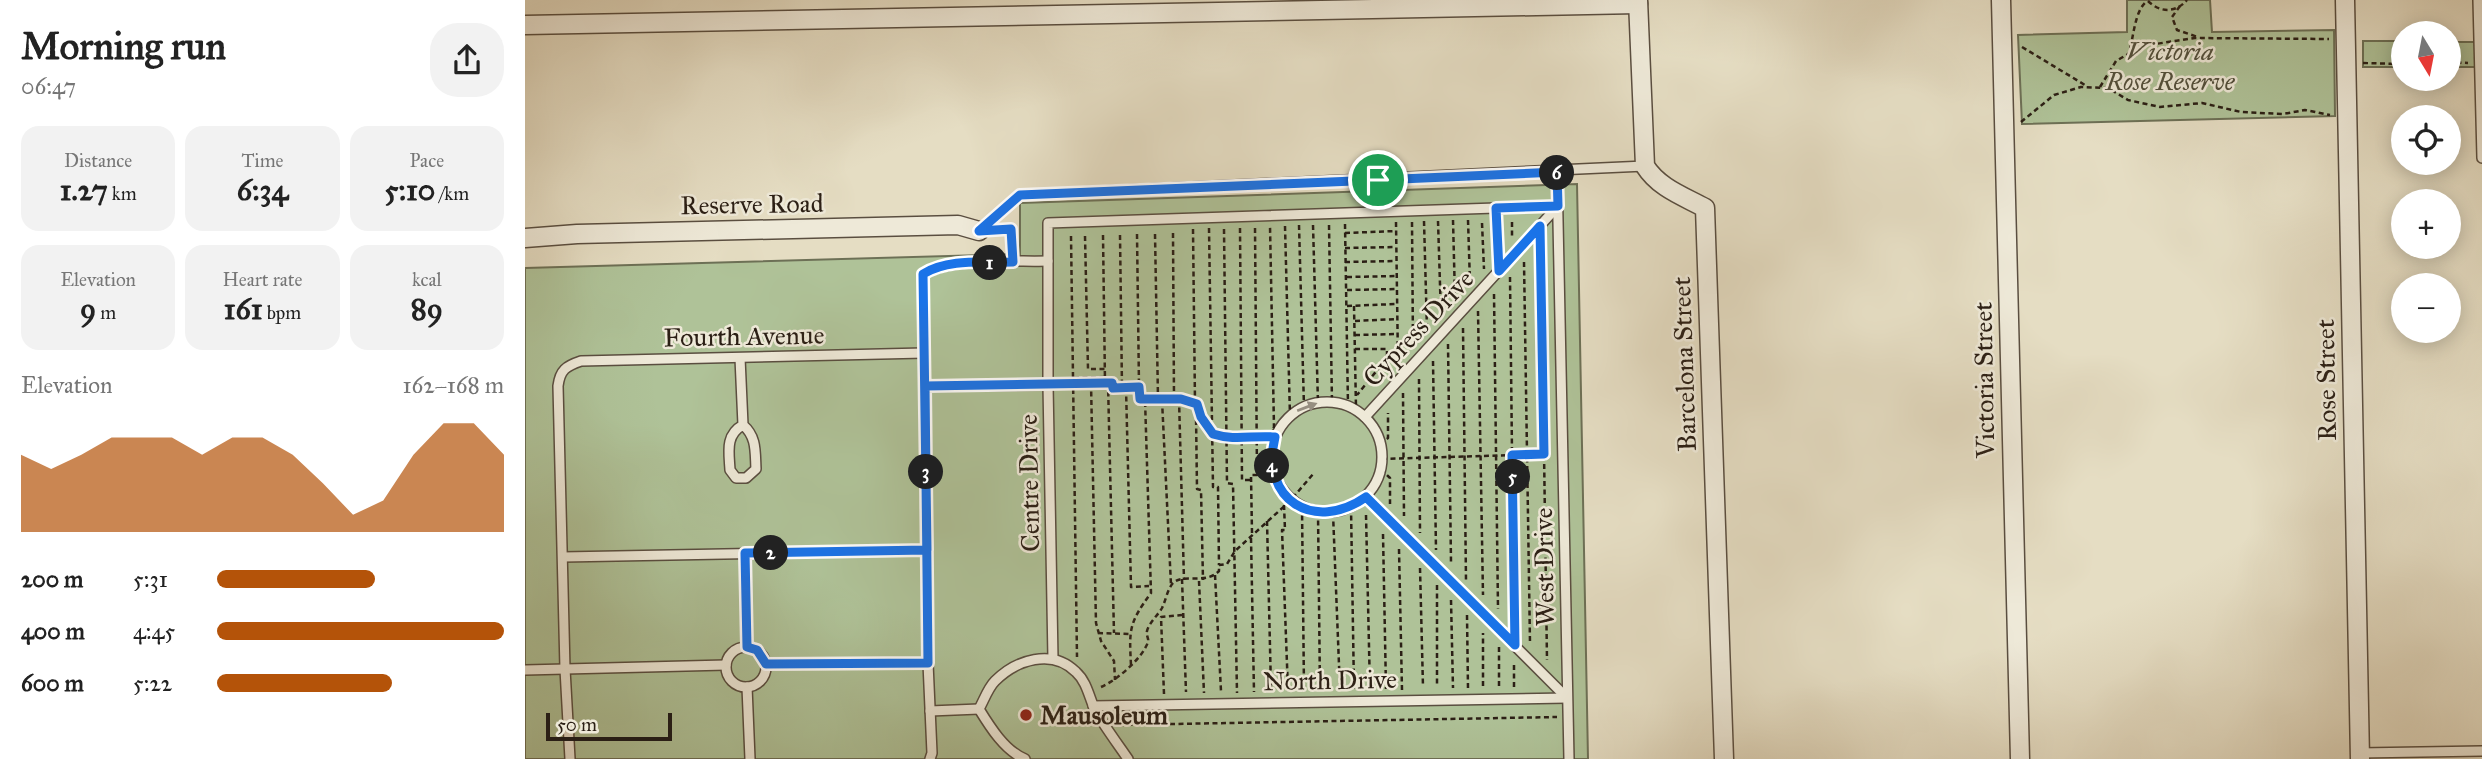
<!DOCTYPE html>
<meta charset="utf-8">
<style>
body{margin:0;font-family:"IM FELL Great Primer",serif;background:#f2f2f2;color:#222;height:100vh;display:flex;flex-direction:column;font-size:26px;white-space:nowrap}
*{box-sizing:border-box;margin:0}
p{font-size:23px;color:#767676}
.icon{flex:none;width:38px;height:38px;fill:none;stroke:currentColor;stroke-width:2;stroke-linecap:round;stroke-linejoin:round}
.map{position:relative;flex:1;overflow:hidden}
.side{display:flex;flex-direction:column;background:#fff;width:525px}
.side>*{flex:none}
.needle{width:46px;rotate:170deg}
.tools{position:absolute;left:1866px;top:21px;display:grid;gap:14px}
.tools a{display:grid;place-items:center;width:70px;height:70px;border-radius:50%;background:#fff;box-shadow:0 4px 18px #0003;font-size:35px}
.scale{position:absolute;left:21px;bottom:18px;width:126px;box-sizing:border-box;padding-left:7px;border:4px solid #2b1f15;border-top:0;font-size:19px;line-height:24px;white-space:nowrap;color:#2b1f15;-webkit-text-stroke:5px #eee9d8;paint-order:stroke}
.pin{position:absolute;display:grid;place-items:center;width:60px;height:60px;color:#fff;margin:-30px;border:4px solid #fff;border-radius:50%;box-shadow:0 2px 7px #0007}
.km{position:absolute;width:35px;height:35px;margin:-18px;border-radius:50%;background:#222;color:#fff;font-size:19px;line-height:35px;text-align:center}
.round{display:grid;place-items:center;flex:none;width:74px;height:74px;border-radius:28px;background:#f2f2f2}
.overview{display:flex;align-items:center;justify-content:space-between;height:119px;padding:0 21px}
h1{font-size:38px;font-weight:700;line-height:52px}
.stats{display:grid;grid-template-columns:repeat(3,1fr);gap:10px;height:119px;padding:7px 21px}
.stats div{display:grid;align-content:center;border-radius:18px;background:#f2f2f2;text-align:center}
.stats b{font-size:30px;font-weight:700}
.stats small{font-size:19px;font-weight:400}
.stats p{font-size:19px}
.chart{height:196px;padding:14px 21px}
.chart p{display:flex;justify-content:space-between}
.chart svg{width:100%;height:126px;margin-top:7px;fill:#b45309;opacity:.7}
ul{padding:0 21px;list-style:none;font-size:23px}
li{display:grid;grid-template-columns:112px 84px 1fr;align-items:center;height:52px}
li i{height:18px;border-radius:9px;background:#b45309}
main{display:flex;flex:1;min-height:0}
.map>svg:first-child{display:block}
.green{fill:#afc298;stroke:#6d7056;stroke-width:2}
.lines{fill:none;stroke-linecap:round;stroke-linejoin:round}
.lane-casing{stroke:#5a4e40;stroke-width:12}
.street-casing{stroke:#5a4e40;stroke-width:21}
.path{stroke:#2b1f15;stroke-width:2.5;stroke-dasharray:5 3.5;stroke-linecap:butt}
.lane{stroke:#eee9d8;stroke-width:9}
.street{stroke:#eee9d8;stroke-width:18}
.oneway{fill:#968e80}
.route-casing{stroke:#fff;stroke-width:14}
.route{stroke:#1a73e8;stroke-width:9}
.poi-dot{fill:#8f2418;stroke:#eee9d8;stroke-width:2.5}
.labels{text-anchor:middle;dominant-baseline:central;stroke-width:5;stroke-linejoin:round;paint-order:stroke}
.park-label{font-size:26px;font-style:italic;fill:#53503c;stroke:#eee9d8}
.street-label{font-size:26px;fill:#2b1f15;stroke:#eee9d8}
.poi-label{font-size:26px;font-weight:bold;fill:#2b1f15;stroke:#eee9d8;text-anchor:start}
</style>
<main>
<section class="side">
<div class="overview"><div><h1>Morning run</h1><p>06:47</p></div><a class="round"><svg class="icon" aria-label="share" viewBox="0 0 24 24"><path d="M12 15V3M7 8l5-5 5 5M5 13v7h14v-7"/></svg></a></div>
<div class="stats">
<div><p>Distance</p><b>1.27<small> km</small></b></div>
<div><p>Time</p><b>6:34</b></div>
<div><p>Pace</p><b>5:10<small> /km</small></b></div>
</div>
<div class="stats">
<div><p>Elevation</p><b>9<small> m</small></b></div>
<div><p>Heart rate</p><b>161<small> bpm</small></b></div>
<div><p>kcal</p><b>89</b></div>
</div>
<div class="chart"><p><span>Elevation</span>162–168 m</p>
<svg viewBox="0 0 160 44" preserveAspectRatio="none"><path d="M0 44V17L10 22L20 17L30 11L40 11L50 11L60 17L70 11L80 11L90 17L100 27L110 38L120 33L130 17L140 6L150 6L160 17V44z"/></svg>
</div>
<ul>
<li><b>200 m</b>5:31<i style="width:55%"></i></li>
<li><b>400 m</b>4:45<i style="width:100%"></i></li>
<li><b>600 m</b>5:22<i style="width:61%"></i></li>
</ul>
</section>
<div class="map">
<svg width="1957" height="759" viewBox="0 0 1957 759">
<rect width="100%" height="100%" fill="#e5ddc3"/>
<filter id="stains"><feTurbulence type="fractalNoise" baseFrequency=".00286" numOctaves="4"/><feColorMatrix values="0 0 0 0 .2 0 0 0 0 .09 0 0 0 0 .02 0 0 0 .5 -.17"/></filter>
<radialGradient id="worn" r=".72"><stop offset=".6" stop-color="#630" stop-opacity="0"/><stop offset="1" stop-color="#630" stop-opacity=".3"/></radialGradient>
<!-- green -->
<g class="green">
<path d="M1602 0H1685L1687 32 1809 30 1810 116 1497 124 1493 35 1602 32Z"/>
<path d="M1956 25 1957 67H1923V42H1949Z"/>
<rect x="1838" y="41" width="40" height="26"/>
<path d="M1052 184 1063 759H0V268L495 254V203Z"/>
</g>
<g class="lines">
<!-- lane casing -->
<g class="lane-casing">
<g id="lane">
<path d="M1953 0 1957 158"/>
<path d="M1032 172 1044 759"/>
<path d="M454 231 495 195 1120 166"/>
<path d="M215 358 218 425C232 437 230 452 231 469L221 478H211L205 470C204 452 200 435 218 425"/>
<path d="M400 386 523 385"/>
<circle cx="802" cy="457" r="55"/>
<path d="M840 417 1033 206"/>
<path d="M841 497 1042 698"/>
<path d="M220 553 222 647"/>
<path d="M38 557 402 550"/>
<circle cx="221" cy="667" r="20"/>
<path d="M528 659 523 385V223L1033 206"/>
<path d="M241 664 403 663"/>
<path d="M0 670 201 665"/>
<path d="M222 687 225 759"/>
<path d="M568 706 1042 698"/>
<path d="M405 711 454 709"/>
<path d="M1835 753 1957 751"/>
<path d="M45 759 40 669 33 386C35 370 41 366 56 361L399 353"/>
<path d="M405 759 407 753 403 663 398 274C426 257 489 262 523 261"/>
<path d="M500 759C480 751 465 727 454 709 459 700 463 688 470 681 491 660 527 648 551 672 562 682 564 697 570 710 580 727 592 743 603 759"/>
</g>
</g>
<!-- street casing -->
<g class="street-casing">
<g id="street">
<path d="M1113 0 1120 166C1134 188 1158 196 1180 208L1199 759"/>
<path d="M1476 0 1495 759"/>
<path d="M1820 0 1835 759"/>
<path d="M0 25 1113 4"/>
<path d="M0 238 52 234 433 225 454 231"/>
</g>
</g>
<!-- path -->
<g class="path">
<path d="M1623 1C1635 13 1651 13 1662 0"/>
<path d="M1655 6 1647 17 1652 30 1673 37"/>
<path d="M1497 47 1560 85"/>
<path d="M1603 56C1609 38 1609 11 1622 1"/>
<path d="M1923 62 1943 63"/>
<path d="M1838 63 1878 64"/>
<path d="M1575 87 1591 61 1617 46 1670 38 1804 39"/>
<path d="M1496 122 1529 95 1556 87 1583 88 1603 100 1635 107 1677 103 1716 112 1758 114 1780 110 1805 115"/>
<path d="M928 220 930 298"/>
<path d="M943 220 945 283"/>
<path d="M899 221 902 330"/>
<path d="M913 221 916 316"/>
<path d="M871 222 873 363"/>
<path d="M887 222 888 345"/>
<path d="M972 222 973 250"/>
<path d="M987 222V236"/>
<path d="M957 223 959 269"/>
<path d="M820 224 823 406"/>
<path d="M774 225 779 407"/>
<path d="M788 225 793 403"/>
<path d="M804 225 807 402"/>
<path d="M760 226 765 416"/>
<path d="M684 228 688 487H693L694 565"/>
<path d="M715 228 717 480H726"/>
<path d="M668 229 670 403"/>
<path d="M699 229 702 483 708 484 712 693"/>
<path d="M474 230 486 229 487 248"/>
<path d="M648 233 649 398"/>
<path d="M820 233 871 231"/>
<path d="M612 234 614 387"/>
<path d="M630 234 633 398"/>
<path d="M578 235 580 382"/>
<path d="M595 235 597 388"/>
<path d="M546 236 552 657"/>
<path d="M560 236 563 369H580"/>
<path d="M1016 243 1022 660"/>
<path d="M820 248 871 247"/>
<path d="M820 262 871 261"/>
<path d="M999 262 1005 643"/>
<path d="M822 277 871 276"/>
<path d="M985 277 989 627"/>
<path d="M822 290 871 289"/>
<path d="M969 294 973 609"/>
<path d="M822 306 871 304"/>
<path d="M829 306 831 408"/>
<path d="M953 311 958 595"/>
<path d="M830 321 872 319"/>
<path d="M938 328 941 580"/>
<path d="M830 335 872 334"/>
<path d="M923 344 926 562"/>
<path d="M830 349H862V358L832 395"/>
<path d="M908 361 911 550"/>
<path d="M549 378 580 377"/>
<path d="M894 379 895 533"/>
<path d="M566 383 571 623 576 641 589 661 590 680"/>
<path d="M583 383 589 633"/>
<path d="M537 384 587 383 588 388 614 387 615 399H656L672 404 676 417 688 434C710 441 728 435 750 437"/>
<path d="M601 388 606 587 624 586"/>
<path d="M878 393 879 516"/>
<path d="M654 399 659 580"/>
<path d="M637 400 646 585"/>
<path d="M674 413 671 415 672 489 676 490 678 580"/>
<path d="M745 436 749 427 745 226"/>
<path d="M855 444 863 438V413"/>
<path d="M857 459 1024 454"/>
<path d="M856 469 865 478V504"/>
<path d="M759 505 760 530H757L763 691"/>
<path d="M777 507 779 689"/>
<path d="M826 507 829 689"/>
<path d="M793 512 795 691"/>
<path d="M808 513 815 690"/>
<path d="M841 515 845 690"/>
<path d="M742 521 746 689"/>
<path d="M727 533 726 475H732L730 227"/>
<path d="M858 534 861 689"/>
<path d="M726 538 729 692"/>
<path d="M874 549 877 690"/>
<path d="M895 568 898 687"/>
<path d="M690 575 696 691"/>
<path d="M657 579 661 692"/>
<path d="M674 581 679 693"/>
<path d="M912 585V686"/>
<path d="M926 600 928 688"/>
<path d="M942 615 943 689"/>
<path d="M573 633 604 634"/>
<path d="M606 665C604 629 604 623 626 593L620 399"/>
<path d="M958 686V633"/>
<path d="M974 686V647"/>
<path d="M576 687C592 680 617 659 623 642 624 638 621 636 622 631 624 623 633 615 637 608 641 600 642 590 648 583 659 573 680 585 694 571V565L702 564 710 551 765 501 789 473"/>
<path d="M989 687V665"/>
<path d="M639 694 636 617 657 615"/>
<path d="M594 725 1032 717"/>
</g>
<!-- lane -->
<use href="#lane" class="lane"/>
<!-- street -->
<use href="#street" class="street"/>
</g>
<!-- one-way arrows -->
<defs><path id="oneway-solid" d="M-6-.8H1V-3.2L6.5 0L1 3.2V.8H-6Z" transform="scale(1.75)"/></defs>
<use class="oneway" href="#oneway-solid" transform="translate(782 407) rotate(-21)"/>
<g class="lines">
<!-- route casing -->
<g class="route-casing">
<path id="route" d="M853 180 495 195 454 231 486 229 488 262C458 263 424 258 398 274L402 550 220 553 222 647 232 650 241 664 403 663 400 386 580 383H587L588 388 614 387 615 399H656L672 404 676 417 688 434C710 441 728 435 750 437 735 500 789 533 841 497L990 645 987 455 1019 454 1015 226 974 271 971 208 1033 206 1032 172 853 180"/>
</g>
<!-- route -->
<use href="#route" class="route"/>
</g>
<!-- markers -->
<circle class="poi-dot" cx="501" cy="715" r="7"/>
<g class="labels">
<!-- park labels -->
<g class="park-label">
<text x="1645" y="51">Victoria<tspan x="1645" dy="30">Rose Reserve</tspan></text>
</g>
<!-- street labels -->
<g class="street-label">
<text transform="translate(227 204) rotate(-1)">Reserve Road</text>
<text transform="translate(893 328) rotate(-47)">Cypress Drive</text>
<text transform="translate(219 336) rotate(-1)">Fourth Avenue</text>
<text transform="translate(1159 364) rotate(-92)">Barcelona Street</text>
<text transform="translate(1459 380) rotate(-91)">Victoria Street</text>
<text transform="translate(1801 380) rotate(-91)">Rose Street</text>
<text transform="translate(504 483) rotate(-91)">Centre Drive</text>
<text transform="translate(1019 567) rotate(-91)">West Drive</text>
<text transform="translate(805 680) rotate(-1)">North Drive</text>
</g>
<!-- poi labels -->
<g class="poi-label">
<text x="515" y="715">Mausoleum</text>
</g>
</g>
<rect width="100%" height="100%" filter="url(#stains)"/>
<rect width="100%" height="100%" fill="url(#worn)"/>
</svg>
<div class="tools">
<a><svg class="needle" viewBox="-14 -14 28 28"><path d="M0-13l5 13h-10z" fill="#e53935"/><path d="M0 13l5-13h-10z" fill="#767676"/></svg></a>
<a><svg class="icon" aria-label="locate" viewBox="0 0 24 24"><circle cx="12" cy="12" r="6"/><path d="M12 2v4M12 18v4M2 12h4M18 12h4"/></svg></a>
<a>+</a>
<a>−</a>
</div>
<div class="scale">50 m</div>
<div class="pin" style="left:853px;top:180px;background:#1e9e55"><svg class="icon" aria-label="arrive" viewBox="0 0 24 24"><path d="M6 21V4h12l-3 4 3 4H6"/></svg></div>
<b class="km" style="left:465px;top:263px">1</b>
<b class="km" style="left:246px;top:553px">2</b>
<b class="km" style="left:401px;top:472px">3</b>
<b class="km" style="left:747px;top:466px">4</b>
<b class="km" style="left:988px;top:477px">5</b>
<b class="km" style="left:1032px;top:173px">6</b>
</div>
</main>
